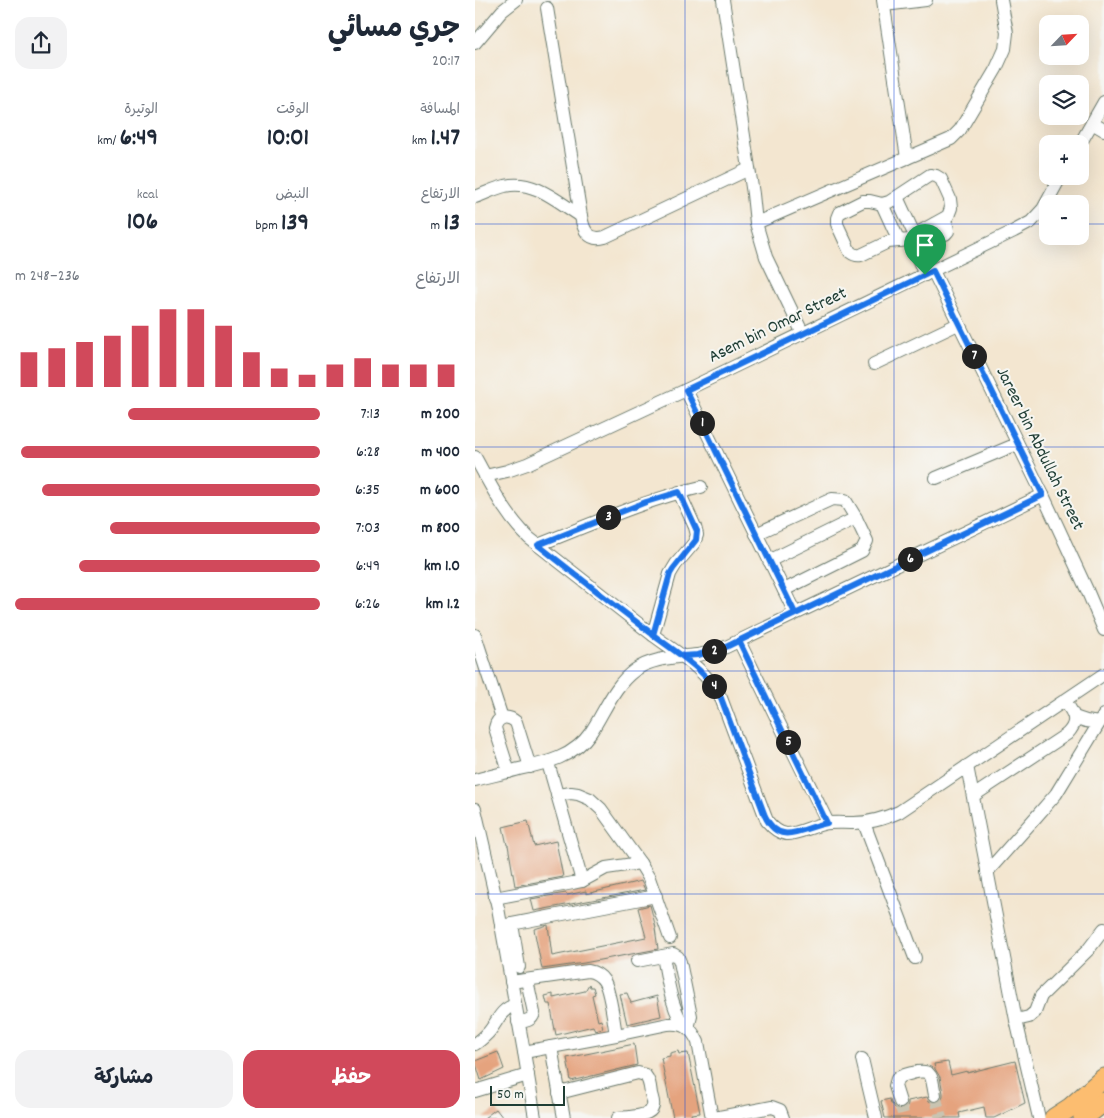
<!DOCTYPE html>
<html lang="ar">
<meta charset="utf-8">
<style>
body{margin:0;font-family:Dekko,"Playpen Sans Arabic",sans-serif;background:#f2f2f3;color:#1f2937;direction:rtl;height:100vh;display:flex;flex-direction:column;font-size:19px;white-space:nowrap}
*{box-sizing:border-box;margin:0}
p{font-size:16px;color:#747a83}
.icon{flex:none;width:28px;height:28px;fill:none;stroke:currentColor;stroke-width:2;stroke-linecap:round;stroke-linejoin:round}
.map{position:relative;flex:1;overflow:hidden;direction:ltr}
.drawer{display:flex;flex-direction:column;background:#fff;width:475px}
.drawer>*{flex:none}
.needle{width:32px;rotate:65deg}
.controls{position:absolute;left:564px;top:15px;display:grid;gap:10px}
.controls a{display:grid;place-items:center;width:50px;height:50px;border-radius:10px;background:#fff;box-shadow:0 5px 20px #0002;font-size:25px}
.scale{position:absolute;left:15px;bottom:12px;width:75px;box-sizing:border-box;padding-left:5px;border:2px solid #1f3d34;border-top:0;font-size:14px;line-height:18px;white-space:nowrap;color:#1f3d34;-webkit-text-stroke:4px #f6f6f2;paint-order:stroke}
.pin{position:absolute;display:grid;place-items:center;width:42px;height:42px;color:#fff;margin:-51px -21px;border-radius:50% 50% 50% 0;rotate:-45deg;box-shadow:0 0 5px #0007}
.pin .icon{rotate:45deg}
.km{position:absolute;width:25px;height:25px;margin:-12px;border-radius:50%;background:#222;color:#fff;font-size:14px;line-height:25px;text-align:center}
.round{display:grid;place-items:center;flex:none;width:52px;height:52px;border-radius:15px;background:#f2f2f3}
.summary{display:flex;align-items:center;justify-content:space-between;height:85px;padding:0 15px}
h1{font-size:28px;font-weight:700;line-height:38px}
.stats{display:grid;grid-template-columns:repeat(3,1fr);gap:8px;height:85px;padding:5px 15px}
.stats div{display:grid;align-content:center}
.stats b{font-size:25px;font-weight:700}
.stats small{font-size:14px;font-weight:400}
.stats p{font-size:14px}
.chart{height:140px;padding:10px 15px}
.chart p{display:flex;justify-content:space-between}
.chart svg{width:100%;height:90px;margin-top:5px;stroke:#d1495b;stroke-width:6}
.action{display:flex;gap:10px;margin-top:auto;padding:10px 15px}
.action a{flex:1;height:58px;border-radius:15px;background:#d1495b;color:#fff;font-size:20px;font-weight:700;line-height:58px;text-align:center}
.action a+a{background:#f2f2f3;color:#1f2937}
ul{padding:0 15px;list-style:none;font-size:16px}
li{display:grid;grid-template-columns:80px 60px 1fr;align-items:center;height:38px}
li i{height:12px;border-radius:6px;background:#d1495b}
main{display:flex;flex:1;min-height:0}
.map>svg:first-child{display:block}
.building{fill:#e5a37e}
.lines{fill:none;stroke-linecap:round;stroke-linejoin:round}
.minor-tunnel{stroke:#c9c4b1;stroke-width:12;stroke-dasharray:12 6;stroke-linecap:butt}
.minor-casing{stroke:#69786b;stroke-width:14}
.highway-casing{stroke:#69786b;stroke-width:21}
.minor{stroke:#fff;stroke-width:12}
.highway{stroke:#fcbd6f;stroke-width:19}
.route-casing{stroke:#fff;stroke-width:10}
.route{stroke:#1a73e8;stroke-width:6}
.grid{fill:none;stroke:#1d4ed8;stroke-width:1;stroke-opacity:0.55}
.labels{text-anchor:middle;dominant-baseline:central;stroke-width:4;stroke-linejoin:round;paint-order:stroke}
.street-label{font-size:18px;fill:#1f3d34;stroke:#f6f6f2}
</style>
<main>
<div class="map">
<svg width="629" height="1118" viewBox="0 0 629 1118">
<rect width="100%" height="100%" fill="#f6f6f2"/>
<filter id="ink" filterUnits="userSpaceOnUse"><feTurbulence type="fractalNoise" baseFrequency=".02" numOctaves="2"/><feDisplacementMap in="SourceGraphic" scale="10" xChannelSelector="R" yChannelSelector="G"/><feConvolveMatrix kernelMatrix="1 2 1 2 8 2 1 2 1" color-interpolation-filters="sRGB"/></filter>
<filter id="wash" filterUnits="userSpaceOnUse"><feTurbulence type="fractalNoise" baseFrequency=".0096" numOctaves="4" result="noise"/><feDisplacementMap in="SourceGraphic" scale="20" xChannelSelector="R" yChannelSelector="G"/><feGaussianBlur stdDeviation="1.12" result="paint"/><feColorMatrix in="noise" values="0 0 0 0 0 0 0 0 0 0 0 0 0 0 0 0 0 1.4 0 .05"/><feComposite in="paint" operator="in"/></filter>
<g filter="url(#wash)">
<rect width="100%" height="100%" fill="#f3e6d0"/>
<g id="blocks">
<!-- building -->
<g class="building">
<path d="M53 821 59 846 81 841 88 877 40 886 33 845H32L28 827Z"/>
<path d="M166 881 170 890 59 911 56 899 91 893 92 895 111 891V894Z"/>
<path d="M175 905 181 928H180L183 949 109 963 67 969 59 929 73 925 77 956 171 937 163 908Z"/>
<path d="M114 984 115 987H118L120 994 117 995 123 1021 126 1020 128 1028 120 1030 118 1026 81 1035 75 1004H72L70 996 78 994V998L110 991Z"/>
<path d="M152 993 156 1003 182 996 186 1016 152 1024 145 994Z"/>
<path d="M159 1044 162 1065 96 1081 92 1058Z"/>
<path d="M203 1051 204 1054 213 1053 225 1113 216 1114 217 1118H208V1116L198 1118 186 1058 195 1056V1053Z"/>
<path d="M23 1052 29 1069 6 1080 0 1061Z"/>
<path d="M540 1061 550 1103 519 1118H511L509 1107 484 1113 485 1118H410L406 1101 415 1099 416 1104H417L420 1108 424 1110 431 1108 433 1104V1101L452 1097 454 1101 458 1103H462L466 1101 468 1097V1093L465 1077 460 1069 459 1064 473 1062 476 1075 492 1071V1073Z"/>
<path d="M21 1109 28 1118H9Z"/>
</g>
</g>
</g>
<g filter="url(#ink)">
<use href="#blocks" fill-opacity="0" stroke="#69786b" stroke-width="1"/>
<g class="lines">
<!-- minor-tunnel -->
<g class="minor-tunnel">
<path d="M460 1095 466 1118"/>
<path d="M425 1102 429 1118"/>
</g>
<!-- minor casing -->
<g class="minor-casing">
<g id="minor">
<path d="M248 0 278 194 281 223 291 257 328 334"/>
<path d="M408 0 432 158"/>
<path d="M409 5 451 0"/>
<path d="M72 8 106 216C108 229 113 242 130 237L274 169"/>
<path d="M0 43 27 11 41 0"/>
<path d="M617 123 629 130"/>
<path d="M605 144 629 102"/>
<path d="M455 175 461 176 466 179 475 199 476 208 473 216 446 231 435 240 413 242 386 255C382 256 379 255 375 252L362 224V218L364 213 388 201H395L407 204 414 202Z"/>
<path d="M0 197C10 194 20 188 30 186 59 179 83 202 106 216"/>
<path d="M422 197 440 236"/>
<path d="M407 204 424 241"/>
<path d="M281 223 476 139 485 130 521 69 530 49 532 33 526 0"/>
<path d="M459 224C461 228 463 238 470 234 471 234 472 232 473 231 474 228 470 222 469 219"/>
<path d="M435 240 450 275"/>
<path d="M458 271 568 495 612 590 629 630"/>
<path d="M399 364 483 324"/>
<path d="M211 390 320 613"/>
<path d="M0 457C16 486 30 515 54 538 94 569 134 601 174 632 201 653 229 666 246 698L292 821C297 827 303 833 311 834 321 835 337 826 348 824 357 822 366 823 375 823 393 824 408 819 424 812L629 674"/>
<path d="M10 476 32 471 52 464 211 390 539 231 556 222 568 209 586 176"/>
<path d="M461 478 542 444"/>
<path d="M281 534 357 499 370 500 381 518 392 541 387 551 309 590"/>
<path d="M63 545C117 524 170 500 226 487"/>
<path d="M294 561 381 518"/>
<path d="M0 635 27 718"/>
<path d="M178 635 195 574 201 564 219 543 222 535 220 527 204 492"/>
<path d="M264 641 353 823"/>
<path d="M599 717 611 721 624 723"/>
<path d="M73 763 107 881"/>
<path d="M492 766 541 1020 564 1118"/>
<path d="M34 772 20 728C22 717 32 714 41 722L55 767"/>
<path d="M0 780C15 776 30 773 44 769 72 763 99 757 116 732 130 711 139 685 160 670 179 657 200 658 222 655 232 654 241 650 251 647L568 495"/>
<path d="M82 795 96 793 103 794 115 799 126 809 165 863 174 878 195 938"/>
<path d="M498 796 592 734C605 721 598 713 590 701"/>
<path d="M0 809 23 908 49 1052 60 1118"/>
<path d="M389 823 440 958"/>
<path d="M512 872 561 817 581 794 629 715"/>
<path d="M20 898 98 883 107 881 131 868 165 863"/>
<path d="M37 924 44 967"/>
<path d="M26 926 181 896"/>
<path d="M188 956C193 982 195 1002 208 1025"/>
<path d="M162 961 198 954 203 957 205 962 216 1016 213 1028"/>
<path d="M36 982 113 971C120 972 125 975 129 981 135 990 139 1023 141 1035"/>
<path d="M541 1020 554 1017 560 1012 566 996 613 950 629 929"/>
<path d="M43 1022C50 1021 57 1021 59 1013L52 980"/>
<path d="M0 1044C5 1041 9 1037 13 1033 22 1023 25 1009 40 1005"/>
<path d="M76 1047 89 1118"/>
<path d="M49 1052 141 1035 193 1024C209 1023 216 1027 223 1042L237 1118"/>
<path d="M387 1059 401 1118"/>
<path d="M0 1091 53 1075"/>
<path d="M84 1093 163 1073 170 1075C175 1081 175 1087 176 1094 177 1098 179 1102 178 1106 176 1117 152 1117 143 1118"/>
<path d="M425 1102 420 1086 422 1079C426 1075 431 1075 437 1073 459 1068 456 1077 460 1095"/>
<path d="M239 1118 297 1107 305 1110 308 1118"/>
</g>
</g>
<!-- highway casing -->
<g class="highway-casing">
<g id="highway">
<path d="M579 1118 596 1107 629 1078"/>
<path d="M608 1118 629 1102"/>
</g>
</g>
<!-- minor -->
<use href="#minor" class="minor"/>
<!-- highway -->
<use href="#highway" class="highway"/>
</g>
</g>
<g class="lines" filter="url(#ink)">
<!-- route casing -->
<g class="route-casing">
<path id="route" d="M450 275 211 390 320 613 251 647 223 655 207 656 178 635 195 574 198 569 221 540 222 531 204 492 171 502 63 545C101 575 138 604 176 633 202 654 230 668 246 698L290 816C305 848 328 827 352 823L264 641 568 495 458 271 450 275"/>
</g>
<!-- route -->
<use href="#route" class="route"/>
</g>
<!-- grid -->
<path class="grid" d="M210 0V1118M419 0V1118M0 224H572M605 224H629M0 447H629M0 671H629M0 894H629"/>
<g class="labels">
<!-- street labels -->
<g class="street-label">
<text transform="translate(303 326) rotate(-26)">Asem bin Omar Street</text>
<text transform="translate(564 449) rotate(64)">Jareer bin Abdullah Street</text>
</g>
</g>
</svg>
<div class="controls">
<a><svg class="needle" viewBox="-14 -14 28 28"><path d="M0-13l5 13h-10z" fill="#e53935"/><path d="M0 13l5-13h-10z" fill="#747a83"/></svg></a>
<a><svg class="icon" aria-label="layers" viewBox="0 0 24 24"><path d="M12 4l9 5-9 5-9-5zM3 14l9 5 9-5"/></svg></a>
<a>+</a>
<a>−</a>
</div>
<div class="scale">50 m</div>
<div class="pin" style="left:450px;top:275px;background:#1e9e55"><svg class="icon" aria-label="arrive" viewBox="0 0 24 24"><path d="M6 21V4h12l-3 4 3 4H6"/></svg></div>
<b class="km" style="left:227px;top:423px">1</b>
<b class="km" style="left:239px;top:651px">2</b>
<b class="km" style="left:133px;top:517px">3</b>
<b class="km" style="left:239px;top:686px">4</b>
<b class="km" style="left:313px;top:742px">5</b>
<b class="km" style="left:435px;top:559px">6</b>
<b class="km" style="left:499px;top:356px">7</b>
</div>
<section class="drawer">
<div class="summary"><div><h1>جري مسائي</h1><p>20:17</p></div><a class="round"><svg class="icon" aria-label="share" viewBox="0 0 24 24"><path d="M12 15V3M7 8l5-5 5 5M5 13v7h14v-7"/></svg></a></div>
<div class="stats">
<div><p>المسافة</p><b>1.47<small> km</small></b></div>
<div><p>الوقت</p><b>10:01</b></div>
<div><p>الوتيرة</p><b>6:49<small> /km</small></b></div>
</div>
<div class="stats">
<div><p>الارتفاع</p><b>13<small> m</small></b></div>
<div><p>النبض</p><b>139<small> bpm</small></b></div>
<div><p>kcal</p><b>106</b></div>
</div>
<div class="chart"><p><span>الارتفاع</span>236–248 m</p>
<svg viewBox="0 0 160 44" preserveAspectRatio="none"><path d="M5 44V27M15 44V25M25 44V22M35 44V19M45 44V14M55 44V6M65 44V6M75 44V14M85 44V27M95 44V35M105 44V38M115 44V33M125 44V30M135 44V33M145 44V33M155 44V33"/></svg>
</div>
<ul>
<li><b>200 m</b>7:13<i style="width:63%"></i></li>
<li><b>400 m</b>6:28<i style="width:98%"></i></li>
<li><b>600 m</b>6:35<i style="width:91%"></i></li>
<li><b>800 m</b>7:03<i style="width:69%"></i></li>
<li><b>1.0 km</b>6:49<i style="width:79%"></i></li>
<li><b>1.2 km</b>6:26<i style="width:100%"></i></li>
</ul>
<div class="action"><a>حفظ</a><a>مشاركة</a></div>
</section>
</main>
